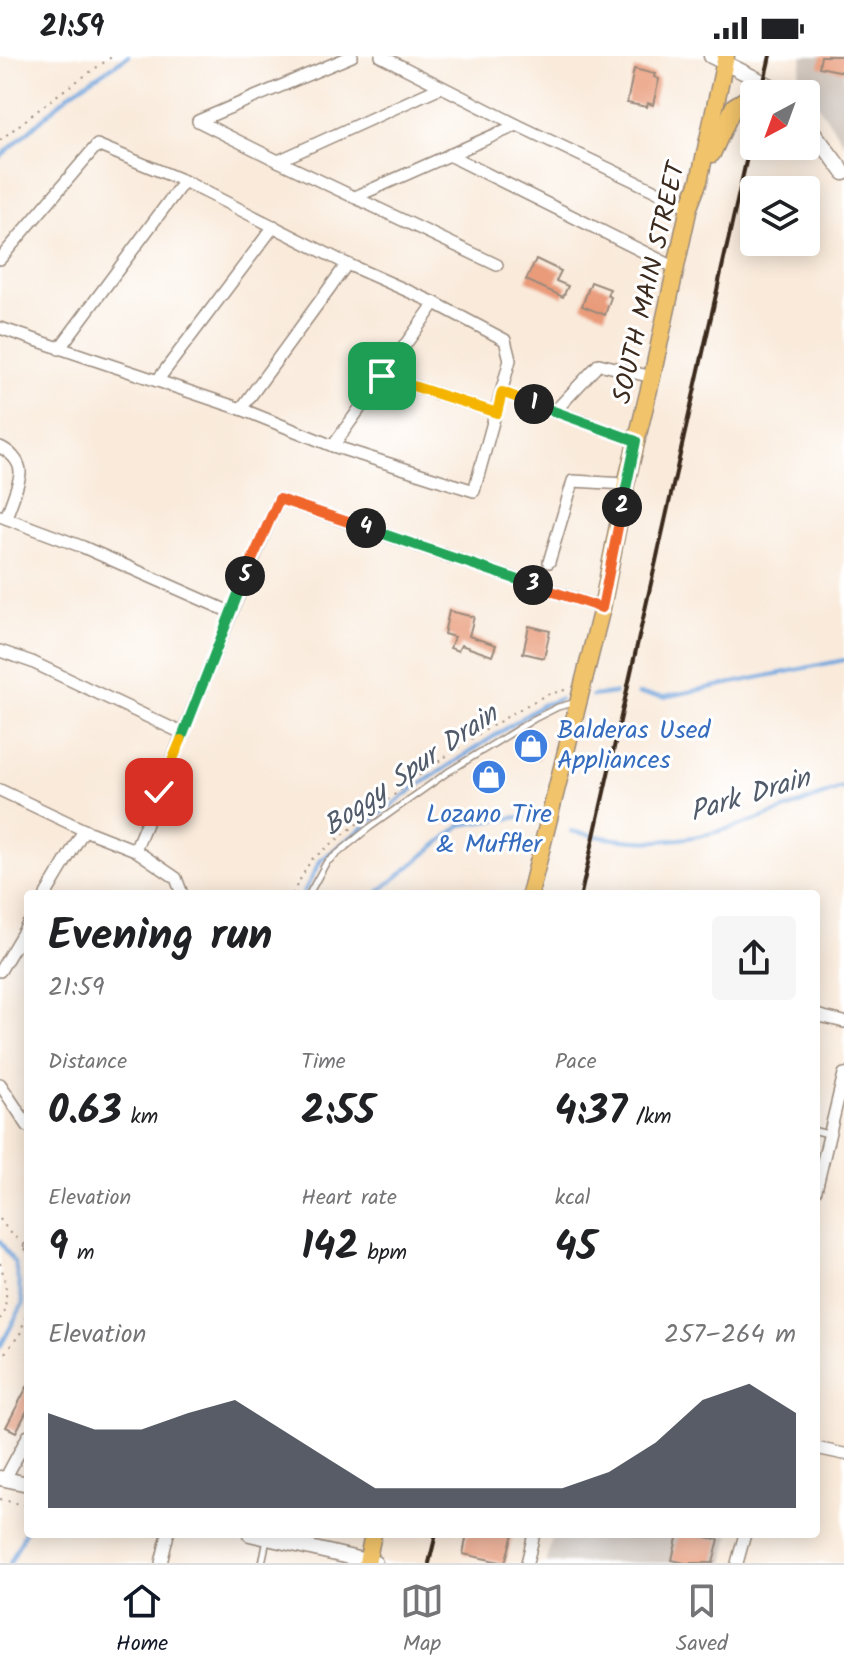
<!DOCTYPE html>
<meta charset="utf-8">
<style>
body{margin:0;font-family:Kalam,sans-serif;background:#f6f6f6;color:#202124;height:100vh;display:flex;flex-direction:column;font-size:30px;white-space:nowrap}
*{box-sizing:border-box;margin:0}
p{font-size:26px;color:#757577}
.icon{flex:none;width:44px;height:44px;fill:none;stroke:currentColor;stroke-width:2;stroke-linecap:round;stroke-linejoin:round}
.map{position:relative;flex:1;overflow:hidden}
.drawer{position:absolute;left:24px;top:834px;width:796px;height:648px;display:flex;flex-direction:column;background:#fff;border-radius:8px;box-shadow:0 4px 20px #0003}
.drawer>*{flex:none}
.needle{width:52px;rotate:221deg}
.tools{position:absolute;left:740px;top:24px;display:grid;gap:16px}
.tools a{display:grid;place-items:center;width:80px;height:80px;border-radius:8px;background:#fff;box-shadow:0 4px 20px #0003;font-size:40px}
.pin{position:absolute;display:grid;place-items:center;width:68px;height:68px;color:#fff;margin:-34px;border-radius:16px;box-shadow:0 4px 12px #0006}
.km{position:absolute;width:40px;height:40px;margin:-20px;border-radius:50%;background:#222;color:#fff;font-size:22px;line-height:40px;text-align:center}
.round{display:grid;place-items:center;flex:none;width:84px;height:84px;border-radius:8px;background:#f6f6f6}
.head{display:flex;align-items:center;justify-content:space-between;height:136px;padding:0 24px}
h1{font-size:44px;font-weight:600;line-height:60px}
.metrics{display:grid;grid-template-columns:repeat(3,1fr);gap:12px;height:136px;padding:8px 24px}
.metrics div{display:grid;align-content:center}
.metrics b{font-size:40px;font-weight:600}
.metrics small{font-size:22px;font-weight:400}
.metrics p{font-size:22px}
.chart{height:224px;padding:16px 24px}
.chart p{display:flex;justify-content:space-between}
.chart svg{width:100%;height:144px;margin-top:8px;fill:#111827;opacity:.7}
.status{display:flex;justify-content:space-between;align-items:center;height:56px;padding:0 40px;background:#fff;direction:ltr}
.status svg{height:22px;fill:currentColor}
.tab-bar{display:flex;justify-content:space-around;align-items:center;height:112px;border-top:2px solid #e0e0e0;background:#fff;font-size:22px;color:#757577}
.tab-bar a{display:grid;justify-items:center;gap:4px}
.tab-bar .active{color:#111827}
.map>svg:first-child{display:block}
.industrial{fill:#cdc2b9}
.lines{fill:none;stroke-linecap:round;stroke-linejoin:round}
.stream{stroke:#71a5dd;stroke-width:4}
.building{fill:#e99b7a}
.service-casing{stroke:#9a8a7c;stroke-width:8}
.minor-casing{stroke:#9a8a7c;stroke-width:14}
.tertiary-casing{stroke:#9a8a7c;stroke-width:17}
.primary-casing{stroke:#9a8a7c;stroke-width:19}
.path{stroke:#9a8a7c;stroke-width:2;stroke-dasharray:2 6;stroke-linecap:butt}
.service{stroke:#fff;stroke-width:5}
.minor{stroke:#fff;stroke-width:11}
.tertiary{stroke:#fff;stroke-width:14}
.primary{stroke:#f1c36a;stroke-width:16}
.rail{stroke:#3b2a1e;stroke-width:4}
.split-1-casing{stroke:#fff;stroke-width:16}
.split-2-casing{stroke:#fff;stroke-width:16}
.split-3-casing{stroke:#fff;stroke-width:16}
.split-4-casing{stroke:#fff;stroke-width:16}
.split-5-casing{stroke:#fff;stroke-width:16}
.split-6-casing{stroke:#fff;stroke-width:16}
.split-7-casing{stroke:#fff;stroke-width:16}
.split-1{stroke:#f5b400;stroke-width:10}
.split-2{stroke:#22a559;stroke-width:10}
.split-3{stroke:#f0652b;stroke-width:10}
.split-4{stroke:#22a559;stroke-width:10}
.split-5{stroke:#f0652b;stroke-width:10}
.split-6{stroke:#22a559;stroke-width:10}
.split-7{stroke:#f5b400;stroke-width:10}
.labels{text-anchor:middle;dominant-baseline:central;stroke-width:6;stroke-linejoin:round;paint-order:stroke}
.street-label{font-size:26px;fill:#3b2a1e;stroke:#fff}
.shop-label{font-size:26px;fill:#366cbe;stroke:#fff;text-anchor:start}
.water-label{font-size:28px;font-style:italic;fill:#515b6a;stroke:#fff}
</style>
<div class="status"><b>21:59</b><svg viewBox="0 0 49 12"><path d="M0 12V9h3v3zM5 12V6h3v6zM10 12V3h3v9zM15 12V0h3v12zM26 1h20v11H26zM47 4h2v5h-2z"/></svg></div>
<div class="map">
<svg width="844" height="1507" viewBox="0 0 844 1507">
<rect width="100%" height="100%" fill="#fff"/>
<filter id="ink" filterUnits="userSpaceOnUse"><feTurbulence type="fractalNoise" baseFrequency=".0125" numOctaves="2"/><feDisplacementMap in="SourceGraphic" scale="16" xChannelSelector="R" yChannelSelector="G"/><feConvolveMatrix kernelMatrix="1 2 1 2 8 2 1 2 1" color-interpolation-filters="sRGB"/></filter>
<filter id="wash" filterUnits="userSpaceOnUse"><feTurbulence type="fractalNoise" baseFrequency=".006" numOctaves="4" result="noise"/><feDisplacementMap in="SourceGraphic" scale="32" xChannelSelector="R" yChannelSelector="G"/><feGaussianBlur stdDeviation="1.8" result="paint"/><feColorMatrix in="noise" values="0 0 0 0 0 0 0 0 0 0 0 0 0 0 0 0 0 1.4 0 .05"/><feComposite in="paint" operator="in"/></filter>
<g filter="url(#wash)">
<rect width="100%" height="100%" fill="#f9eada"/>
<!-- industrial -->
<g class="industrial">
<path d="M803 0H844V88L814 43 797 26Z"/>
<path d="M553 1478H730L724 1507H546Z"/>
</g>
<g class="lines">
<!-- stream -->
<g class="stream">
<path d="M0 101 72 36 128 0"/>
<path d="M638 638 664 641 844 604"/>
<path d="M592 640 615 637"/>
<path d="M571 775C600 781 629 787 658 785 723 782 784 753 844 731"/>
<path d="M303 838 321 804 416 731 542 649 560 643"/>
<path d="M376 838 461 769 519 761"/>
<path d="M0 1185 15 1208 23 1248 0 1291"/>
<path d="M10 1507 28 1470"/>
</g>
</g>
<g id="blocks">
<!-- building -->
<g class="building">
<path d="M821 0H844V16L819 11Z"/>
<path d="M634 13 655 18 654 21 659 23 653 49 648 47 647 51 627 47Z"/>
<path d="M536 203 561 215 556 225 568 230 563 241 526 224Z"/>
<path d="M591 226 610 233 607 239 611 241 605 259 582 250Z"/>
<path d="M449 555 474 561 469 580 496 589 492 600 461 589 458 595 450 592 454 581 444 578Z"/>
<path d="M529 570 550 575 544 602 523 597Z"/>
<path d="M522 677 543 682 539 703 518 698Z"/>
<path d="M28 1329V1353L16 1376 6 1371Z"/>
<path d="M467 1478H513L505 1507 463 1498Z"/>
<path d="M678 1478H693L719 1484 713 1507H685L672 1504Z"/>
</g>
</g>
</g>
<g filter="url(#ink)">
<use href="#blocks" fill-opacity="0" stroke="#9a8a7c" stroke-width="2"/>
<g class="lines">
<!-- service casing -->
<g class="service-casing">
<g id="service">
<path d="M309 838 326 807 369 772 448 716 534 663 558 651 573 647"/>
<path d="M816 1075 828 1078"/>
<path d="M27 1190 28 1192"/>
<path d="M262 1507 267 1484"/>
</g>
</g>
<!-- minor casing -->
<g class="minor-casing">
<g id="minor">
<path d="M352 0 198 65 278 105 497 209"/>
<path d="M381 0 517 69 689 151"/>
<path d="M449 99 676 212"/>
<path d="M278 105 441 31"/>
<path d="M355 141 517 69"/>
<path d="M0 203 97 89 184 125 347 208 435 247 505 284 510 304 474 435 333 390 241 353 0 272"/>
<path d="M59 293 184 125"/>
<path d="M382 320 497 357"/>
<path d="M157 325 274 170"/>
<path d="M502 336 636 385"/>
<path d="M241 353 347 208"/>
<path d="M555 355 599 308 652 321"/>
<path d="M333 390 435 247"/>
<path d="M0 391C9 395 20 405 20 416 21 424 9 452 6 462"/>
<path d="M0 460 83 491 230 556"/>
<path d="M549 506 573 425 626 428"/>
<path d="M0 595 32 606 184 678"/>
<path d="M0 734 84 774 135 794 176 822 182 838"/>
<path d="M135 794C184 677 229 559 279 443L602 552"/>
<path d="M46 838 84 774"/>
<path d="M0 915 28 868"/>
<path d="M816 959 844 966"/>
<path d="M0 1028 28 1070"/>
<path d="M816 1134 844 1018"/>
<path d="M816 1392 844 1398"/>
<path d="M5 1423 28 1380"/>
<path d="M161 1507 168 1478"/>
<path d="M527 1507 534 1478"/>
<path d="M737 1507 745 1478"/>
</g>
</g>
<!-- tertiary casing -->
<g class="tertiary-casing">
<g id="tertiary">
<path d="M711 0 775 32 783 38"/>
<path d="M806 66 844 117"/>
<path d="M0 1422 28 1428"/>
<path d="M250 1478 375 1507"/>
</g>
</g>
<!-- primary casing -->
<g class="primary-casing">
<g id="primary">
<path d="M755 38H778"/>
<path d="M712 98 734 50 754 38"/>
<path d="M530 838 602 552 626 428 652 321 689 151 699 125 726 0"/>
<path d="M367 1507 373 1478"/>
</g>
</g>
<!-- path -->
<g class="path">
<path d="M0 84 60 37 113 0"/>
<path d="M292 838 311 804 422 717 474 681 520 653 546 639 565 634"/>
<path d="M0 1163 10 1177 20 1185"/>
<path d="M0 1207C6 1226 10 1245 0 1263"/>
<path d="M0 1303 20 1278 28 1253"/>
<path d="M0 1443 28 1450"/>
<path d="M150 1478 153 1479"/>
</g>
<!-- service -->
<use href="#service" class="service"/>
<!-- minor -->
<use href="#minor" class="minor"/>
<!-- tertiary -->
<use href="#tertiary" class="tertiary"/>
<!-- primary -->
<use href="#primary" class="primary"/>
<!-- rail -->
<g class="rail">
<path d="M761 38 770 0"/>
<path d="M581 838 754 70"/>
<path d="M429 1507 436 1478"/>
</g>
</g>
</g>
<g class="lines" filter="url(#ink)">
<!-- split-1 casing -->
<g class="split-1-casing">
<path id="split-1" d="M382 320 497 357 502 336 534 348"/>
</g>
<!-- split-2 casing -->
<g class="split-2-casing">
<path id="split-2" d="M534 348 636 385 622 451"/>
</g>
<!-- split-3 casing -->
<g class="split-3-casing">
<path id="split-3" d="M533 529 602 552 622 451"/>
</g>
<!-- split-4 casing -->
<g class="split-4-casing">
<path id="split-4" d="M366 472 533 529"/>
</g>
<!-- split-5 casing -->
<g class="split-5-casing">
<path id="split-5" d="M245 520 279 443 366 472"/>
</g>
<!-- split-6 casing -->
<g class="split-6-casing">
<path id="split-6" d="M181 684 245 520"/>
</g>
<!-- split-7 casing -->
<g class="split-7-casing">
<path id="split-7" d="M159 736 181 684"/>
</g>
<!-- split-1 -->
<use href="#split-1" class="split-1"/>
<!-- split-2 -->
<use href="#split-2" class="split-2"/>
<!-- split-3 -->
<use href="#split-3" class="split-3"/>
<!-- split-4 -->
<use href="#split-4" class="split-4"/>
<!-- split-5 -->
<use href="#split-5" class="split-5"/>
<!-- split-6 -->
<use href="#split-6" class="split-6"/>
<!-- split-7 -->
<use href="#split-7" class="split-7"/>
</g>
<!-- icons -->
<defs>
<g id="shop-disc" transform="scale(1.8)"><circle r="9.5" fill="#3f7fe0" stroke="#fff"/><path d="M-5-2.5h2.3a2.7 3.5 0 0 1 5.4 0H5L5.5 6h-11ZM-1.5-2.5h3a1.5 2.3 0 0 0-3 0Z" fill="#fff"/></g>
</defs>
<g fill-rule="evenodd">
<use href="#shop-disc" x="531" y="690"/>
<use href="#shop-disc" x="489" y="721"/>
</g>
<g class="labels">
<!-- street labels -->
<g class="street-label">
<text transform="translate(650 227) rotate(-77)">SOUTH MAIN STREET</text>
</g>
<!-- shop labels -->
<g class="shop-label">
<text x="557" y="675">Balderas Used<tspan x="557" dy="30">Appliances</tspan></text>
<text x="489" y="759" text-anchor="middle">Lozano Tire<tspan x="489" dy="30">&amp; Muffler</tspan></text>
</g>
<!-- water labels -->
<g class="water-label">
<text transform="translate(411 715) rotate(-35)">Boggy Spur Drain</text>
<text transform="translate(750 740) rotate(-17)">Park Drain</text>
</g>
</g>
</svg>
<div class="tools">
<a><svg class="needle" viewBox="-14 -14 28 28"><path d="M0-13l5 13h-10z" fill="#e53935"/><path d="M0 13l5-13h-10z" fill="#757577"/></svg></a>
<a><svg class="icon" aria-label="layers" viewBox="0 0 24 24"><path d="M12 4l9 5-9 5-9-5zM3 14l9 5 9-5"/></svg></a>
</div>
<div class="pin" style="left:382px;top:320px;background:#1e9e55"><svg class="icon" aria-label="arrive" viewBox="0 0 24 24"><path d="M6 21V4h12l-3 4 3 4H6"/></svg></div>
<div class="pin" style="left:159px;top:736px;background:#d93025"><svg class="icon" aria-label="check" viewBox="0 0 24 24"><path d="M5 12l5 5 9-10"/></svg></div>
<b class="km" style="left:534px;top:348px">1</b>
<b class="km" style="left:622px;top:451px">2</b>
<b class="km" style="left:533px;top:529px">3</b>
<b class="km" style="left:366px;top:472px">4</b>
<b class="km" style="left:245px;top:520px">5</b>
<section class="drawer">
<div class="head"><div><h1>Evening run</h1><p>21:59</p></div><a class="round"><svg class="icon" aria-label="share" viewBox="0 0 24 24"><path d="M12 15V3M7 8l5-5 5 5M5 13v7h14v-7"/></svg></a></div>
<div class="metrics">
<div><p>Distance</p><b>0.63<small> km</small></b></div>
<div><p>Time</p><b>2:55</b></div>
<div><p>Pace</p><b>4:37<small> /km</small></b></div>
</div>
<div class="metrics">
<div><p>Elevation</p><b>9<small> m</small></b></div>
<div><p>Heart rate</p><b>142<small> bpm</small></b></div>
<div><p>kcal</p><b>45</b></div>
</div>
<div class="chart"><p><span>Elevation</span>257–264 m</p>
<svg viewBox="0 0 160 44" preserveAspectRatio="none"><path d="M0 44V15L10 20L20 20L30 15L40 11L50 20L60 29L70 38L80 38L90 38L100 38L110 38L120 33L130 24L140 11L150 6L160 15V44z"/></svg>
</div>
</section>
</div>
<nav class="tab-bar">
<a class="active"><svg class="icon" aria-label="home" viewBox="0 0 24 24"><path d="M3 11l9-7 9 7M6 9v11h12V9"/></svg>Home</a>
<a><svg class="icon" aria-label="map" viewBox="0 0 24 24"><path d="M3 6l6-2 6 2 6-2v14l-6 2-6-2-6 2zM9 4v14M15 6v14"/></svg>Map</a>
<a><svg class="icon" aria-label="saved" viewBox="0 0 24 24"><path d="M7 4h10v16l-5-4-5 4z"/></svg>Saved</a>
</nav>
